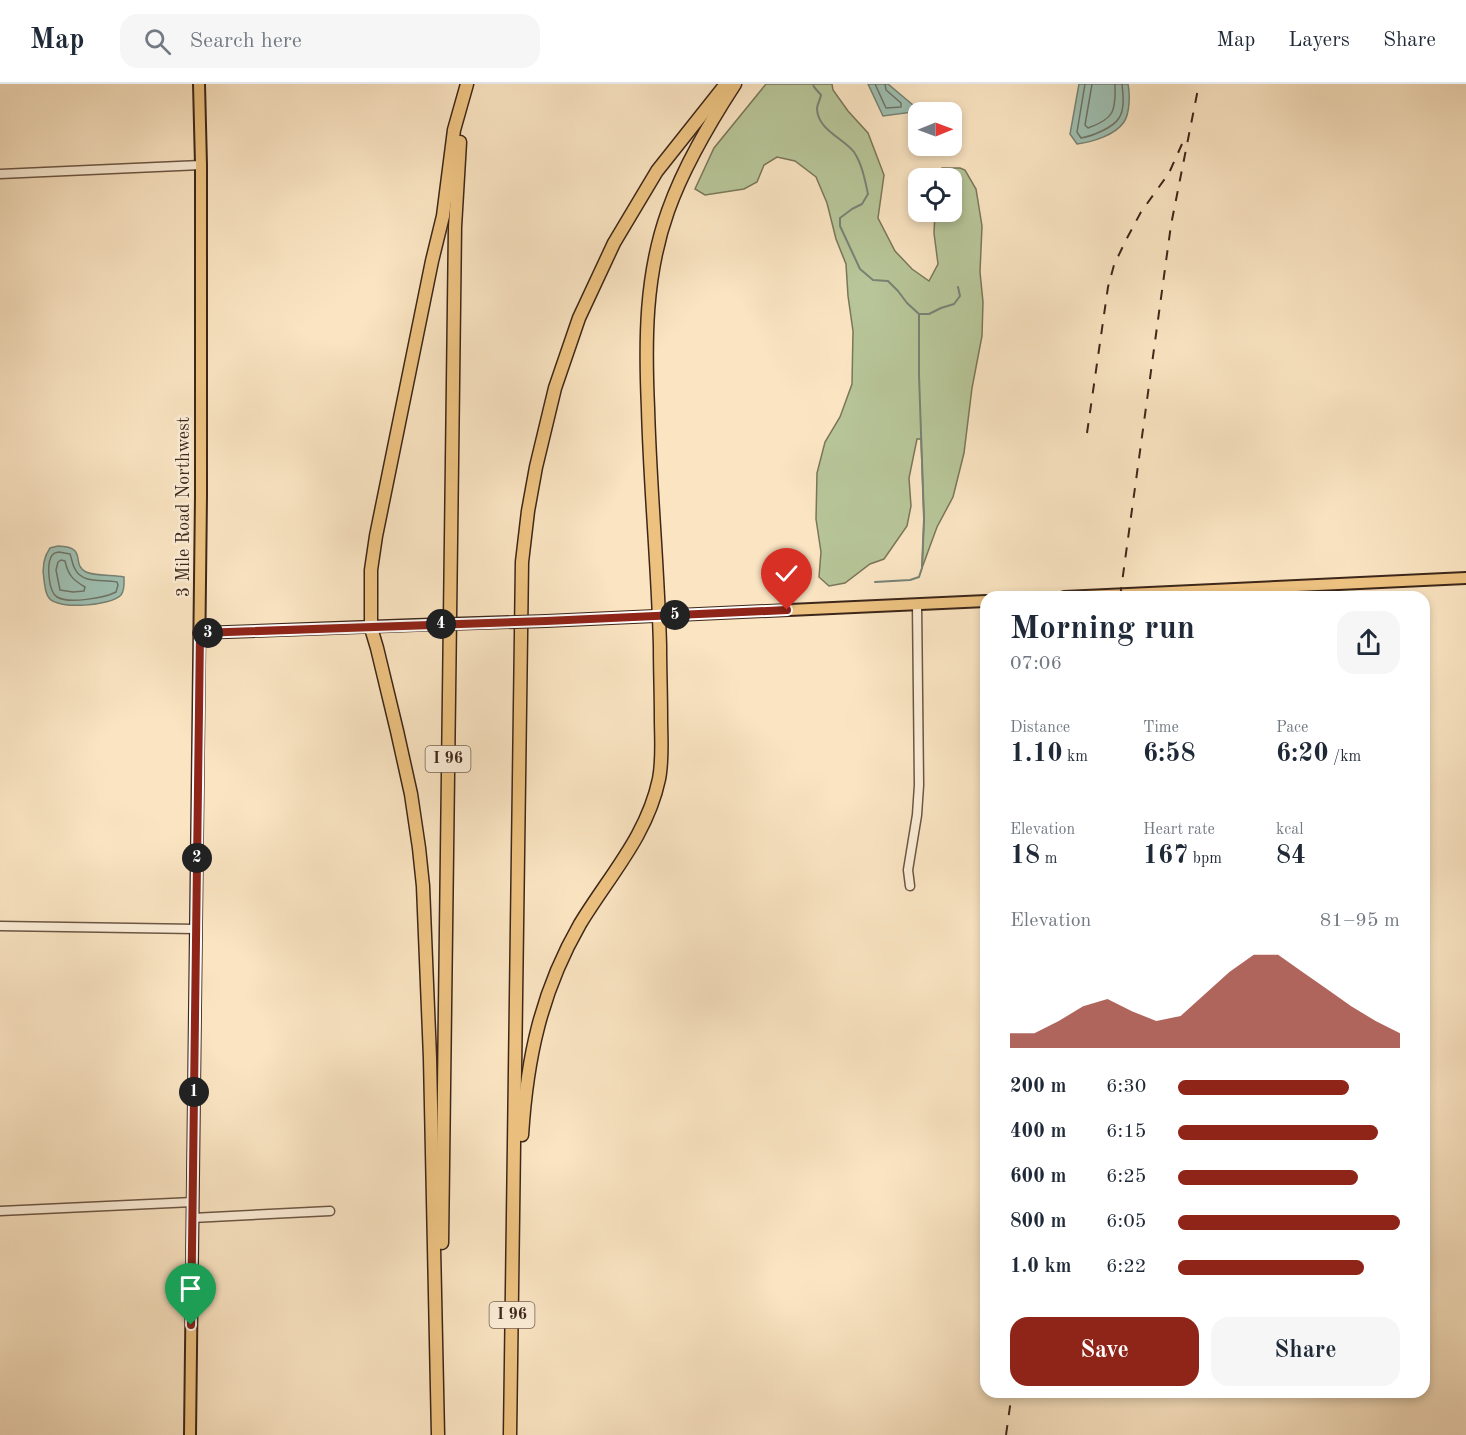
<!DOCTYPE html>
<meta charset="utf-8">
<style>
body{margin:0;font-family:"Old Standard TT",serif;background:#f6f6f7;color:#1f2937;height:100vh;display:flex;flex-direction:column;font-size:22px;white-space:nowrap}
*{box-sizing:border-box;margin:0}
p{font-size:20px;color:#747a83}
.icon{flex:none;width:33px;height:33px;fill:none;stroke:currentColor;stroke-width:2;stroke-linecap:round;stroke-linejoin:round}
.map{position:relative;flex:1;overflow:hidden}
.sheet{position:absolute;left:980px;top:507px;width:450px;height:807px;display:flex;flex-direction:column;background:#fff;border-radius:18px;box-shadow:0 3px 9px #0003}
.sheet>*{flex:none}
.needle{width:39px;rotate:89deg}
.tools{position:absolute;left:908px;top:18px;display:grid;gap:12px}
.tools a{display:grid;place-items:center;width:54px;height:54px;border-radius:12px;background:#fff;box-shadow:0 3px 9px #0003;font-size:30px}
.pin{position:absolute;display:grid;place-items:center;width:51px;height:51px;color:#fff;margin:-62px -26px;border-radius:50% 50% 50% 0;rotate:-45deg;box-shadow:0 0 6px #0007}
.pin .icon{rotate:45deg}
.km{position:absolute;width:30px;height:30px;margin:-15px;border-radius:50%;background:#222;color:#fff;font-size:16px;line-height:30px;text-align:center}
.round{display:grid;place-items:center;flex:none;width:63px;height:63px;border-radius:18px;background:#f6f6f7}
.headline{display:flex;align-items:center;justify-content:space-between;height:102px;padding:0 30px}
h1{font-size:33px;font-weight:800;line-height:45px}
.metrics{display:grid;grid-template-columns:repeat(3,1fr);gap:9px;height:102px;padding:6px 30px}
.metrics div{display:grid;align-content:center}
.metrics b{font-size:26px;font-weight:800}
.metrics small{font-size:16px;font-weight:400}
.metrics p{font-size:16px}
.chart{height:168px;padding:12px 30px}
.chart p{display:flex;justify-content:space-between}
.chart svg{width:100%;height:108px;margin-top:6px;fill:#8f2418;opacity:.7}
.button{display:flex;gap:12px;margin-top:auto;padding:12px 30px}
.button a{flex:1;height:69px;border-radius:18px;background:#8f2418;color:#fff;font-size:24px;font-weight:800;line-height:69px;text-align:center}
.button a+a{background:#f6f6f7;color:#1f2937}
ul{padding:0 30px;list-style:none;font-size:20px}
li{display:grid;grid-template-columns:96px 72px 1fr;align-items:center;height:45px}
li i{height:15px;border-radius:8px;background:#8f2418}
header{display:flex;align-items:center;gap:36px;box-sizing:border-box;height:84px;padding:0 30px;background:#fff;border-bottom:2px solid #e0e1e3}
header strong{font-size:28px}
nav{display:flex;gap:33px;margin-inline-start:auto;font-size:21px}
.search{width:420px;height:54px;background:#f6f6f7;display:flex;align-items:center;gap:15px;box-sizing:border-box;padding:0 21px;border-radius:18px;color:#747a83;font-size:22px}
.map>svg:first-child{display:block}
.green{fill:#b7c598;stroke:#7a7659;stroke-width:1.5}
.water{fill:#9ebfb1;stroke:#778275;stroke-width:1.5}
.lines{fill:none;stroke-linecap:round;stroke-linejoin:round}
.shore{stroke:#6e7366;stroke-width:1.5}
.stream{stroke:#778275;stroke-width:2}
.minor-casing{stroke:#6c5644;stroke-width:11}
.major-casing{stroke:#3d271a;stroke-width:14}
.highway-casing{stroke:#3d271a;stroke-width:15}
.minor{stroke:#fcedd7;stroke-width:8}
.major{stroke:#edc281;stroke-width:10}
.highway{stroke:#edc281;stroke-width:12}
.rail{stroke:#3d271a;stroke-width:2;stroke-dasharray:10 10;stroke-linecap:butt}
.major-bridge-casing{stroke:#3d271a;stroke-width:14;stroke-linecap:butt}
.major-bridge{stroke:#edc281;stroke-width:10}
.route-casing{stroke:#fff;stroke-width:12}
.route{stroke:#8f2418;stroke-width:8}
.labels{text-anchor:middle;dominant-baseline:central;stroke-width:5;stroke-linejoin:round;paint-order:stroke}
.shield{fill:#fcedd7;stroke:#766253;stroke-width:1.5}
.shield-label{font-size:16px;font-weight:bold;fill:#3d271a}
.street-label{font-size:18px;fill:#3d271a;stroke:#fcedd7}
</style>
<header>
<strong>Map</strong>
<div class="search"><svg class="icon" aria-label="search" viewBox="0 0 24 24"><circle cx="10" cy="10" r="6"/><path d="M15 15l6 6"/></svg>Search here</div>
<nav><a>Map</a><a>Layers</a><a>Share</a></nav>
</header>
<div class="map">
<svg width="1466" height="1351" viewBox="0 0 1466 1351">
<rect width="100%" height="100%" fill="#fae4c2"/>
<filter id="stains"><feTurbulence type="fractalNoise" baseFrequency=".00333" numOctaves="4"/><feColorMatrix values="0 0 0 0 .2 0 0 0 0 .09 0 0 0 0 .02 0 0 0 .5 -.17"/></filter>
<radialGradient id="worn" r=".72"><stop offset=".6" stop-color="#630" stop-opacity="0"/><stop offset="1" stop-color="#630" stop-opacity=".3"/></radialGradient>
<!-- green -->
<path class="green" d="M766 0H832L833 6 848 27 868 49 884 91 878 134 895 167 912 185 929 197 938 180 934 149 935 128H951V94H935V91L942 84H960L965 86 976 105 982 142 980 188 983 218 982 252 972 304 964 369 953 413 937 443 922 484 924 435 921 355H917L909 394 911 422 907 442 884 475 870 480 845 499 829 502 819 493 821 468 816 435 817 389 825 358 840 333 852 300 853 247 848 212 846 180 836 155 827 119 816 93 795 77 777 73 764 81 757 98 744 105 705 111 695 105 714 64Z"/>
<!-- water -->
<g class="water">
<path d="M868 0H888L920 27 883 32Z"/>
<path d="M1079 0H1128C1130 10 1130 29 1124 38 1115 51 1093 58 1077 60L1070 50Z"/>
<path d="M58 462C89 463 70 480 86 488 94 492 114 491 124 493 124 499 125 506 121 511 111 522 58 526 49 514 45 509 45 502 44 496 42 485 43 474 50 464Z"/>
</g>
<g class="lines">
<!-- shore -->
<g class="shore">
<path d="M875 0 886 24 901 23V19L886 6 885 0"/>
<path d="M1085 0 1077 48 1081 54C1092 52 1113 44 1119 34 1125 25 1123 10 1122 0"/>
<path d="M1092 0 1085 41 1088 44C1114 35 1116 27 1115 0"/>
<path d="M59 468 70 470C72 475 72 480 75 485 82 500 103 495 117 498L118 501 116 508C105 514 68 520 57 513 48 507 47 481 51 473 53 469 55 469 59 468Z"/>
<path d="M61 476 65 477C68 491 73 496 85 503L84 507 73 508 60 506 56 486 58 478Z"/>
</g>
<!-- stream -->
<g class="stream">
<path d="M813 0 814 3 821 11C820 16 817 21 817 25 818 46 843 54 854 68 862 80 865 96 868 110L862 120 852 125 840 134V142L860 185 873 196 888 197 898 207 907 219 919 230H929L941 224 954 220 960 212 958 203"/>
<path d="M875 498 910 496 919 493 922 484 924 435 919 291V230"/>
</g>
<!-- minor casing -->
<g class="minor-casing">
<g id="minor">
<path d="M0 90 201 81"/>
<path d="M910 802 908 786 917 731 919 701 917 520"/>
<path d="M0 842 196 845"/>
<path d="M0 1127 193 1118"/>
<path d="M192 1134 330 1127"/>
</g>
</g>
<!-- major casing -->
<g class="major-casing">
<g id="major">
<path d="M1064 513 1466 494"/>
<path d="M546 537 986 517"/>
<path d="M199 549 416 541"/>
<path d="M190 1351 201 412V81L199 0"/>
</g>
</g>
<!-- highway casing -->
<g class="highway-casing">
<g id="highway">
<path d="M522 1051C527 974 541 908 580 840 609 792 647 752 659 695 663 675 661 654 661 634 661 610 660 586 660 562 658 483 650 403 648 324 645 257 645 191 668 127 684 82 709 40 735 0"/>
<path d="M442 1159 455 143 460 58"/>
<path d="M438 1351 430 974 423 802 419 764 411 710 397 647 377 564 371 544V486L376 452 432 177 443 132 454 46 467 0"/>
<path d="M510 1351 522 478 528 427 536 383 555 304 579 234 614 159 657 87 726 0"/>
</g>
</g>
<!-- minor -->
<use href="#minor" class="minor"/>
<!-- major -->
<use href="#major" class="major"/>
<!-- highway -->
<use href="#highway" class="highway"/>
<!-- rail -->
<g class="rail">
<path d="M1087 349 1108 203 1114 181 1126 156 1141 128 1169 89 1182 60"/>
<path d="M1120 513 1171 141 1199 0"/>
<path d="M1006 1351 1012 1308"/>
</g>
<!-- major-bridge casing -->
<g class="major-bridge-casing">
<path id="major-bridge" d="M416 541 546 537"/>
</g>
<!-- major-bridge -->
<use href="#major-bridge" class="major-bridge"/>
</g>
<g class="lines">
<!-- route casing -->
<g class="route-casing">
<path id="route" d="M191 1241 200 549 546 537 787 526"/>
</g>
<!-- route -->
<use href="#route" class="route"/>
</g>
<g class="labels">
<!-- shield labels -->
<g class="shield">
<rect x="425.5" y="662" width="45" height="26" rx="4.5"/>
<rect x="489.5" y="1218" width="45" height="26" rx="4.5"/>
</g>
<g class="shield-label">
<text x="448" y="675">I 96</text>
<text x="512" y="1231">I 96</text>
</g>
<!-- street labels -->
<g class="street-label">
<text transform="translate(184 423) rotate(-90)">3 Mile Road Northwest</text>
</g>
</g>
<rect width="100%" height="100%" filter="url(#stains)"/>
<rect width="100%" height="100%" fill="url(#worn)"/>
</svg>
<div class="tools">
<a><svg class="needle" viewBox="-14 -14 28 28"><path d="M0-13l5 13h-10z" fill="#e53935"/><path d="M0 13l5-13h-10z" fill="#747a83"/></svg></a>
<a><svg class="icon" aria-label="locate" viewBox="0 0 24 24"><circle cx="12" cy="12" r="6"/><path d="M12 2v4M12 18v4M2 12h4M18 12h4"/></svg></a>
</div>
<div class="pin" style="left:191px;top:1241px;background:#1e9e55"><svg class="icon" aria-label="arrive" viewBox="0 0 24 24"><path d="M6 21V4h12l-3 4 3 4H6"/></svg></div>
<div class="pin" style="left:787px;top:526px;background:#d93025"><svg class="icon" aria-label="check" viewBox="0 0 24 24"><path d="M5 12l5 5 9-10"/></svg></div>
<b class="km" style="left:194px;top:1008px">1</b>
<b class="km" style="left:197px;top:774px">2</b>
<b class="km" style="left:208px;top:549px">3</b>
<b class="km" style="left:441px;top:540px">4</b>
<b class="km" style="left:675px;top:531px">5</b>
<section class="sheet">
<div class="headline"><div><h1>Morning run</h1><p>07:06</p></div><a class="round"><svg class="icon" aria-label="share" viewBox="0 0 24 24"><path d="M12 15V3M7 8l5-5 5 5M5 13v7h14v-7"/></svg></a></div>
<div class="metrics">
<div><p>Distance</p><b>1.10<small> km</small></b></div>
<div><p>Time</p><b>6:58</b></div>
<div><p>Pace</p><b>6:20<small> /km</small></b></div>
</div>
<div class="metrics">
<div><p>Elevation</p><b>18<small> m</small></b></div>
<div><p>Heart rate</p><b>167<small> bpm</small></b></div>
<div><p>kcal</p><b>84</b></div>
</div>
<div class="chart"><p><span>Elevation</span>81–95 m</p>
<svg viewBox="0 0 160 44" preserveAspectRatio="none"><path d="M0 44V38L10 38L20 33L30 27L40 24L50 29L60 33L70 31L80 22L90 13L100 6L110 6L120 13L130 20L140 27L150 33L160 38V44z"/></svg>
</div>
<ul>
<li><b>200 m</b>6:30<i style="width:77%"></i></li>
<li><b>400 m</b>6:15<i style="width:90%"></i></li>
<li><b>600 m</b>6:25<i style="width:81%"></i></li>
<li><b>800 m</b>6:05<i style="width:100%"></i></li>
<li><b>1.0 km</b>6:22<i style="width:84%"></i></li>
</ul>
<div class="button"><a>Save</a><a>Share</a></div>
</section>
</div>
